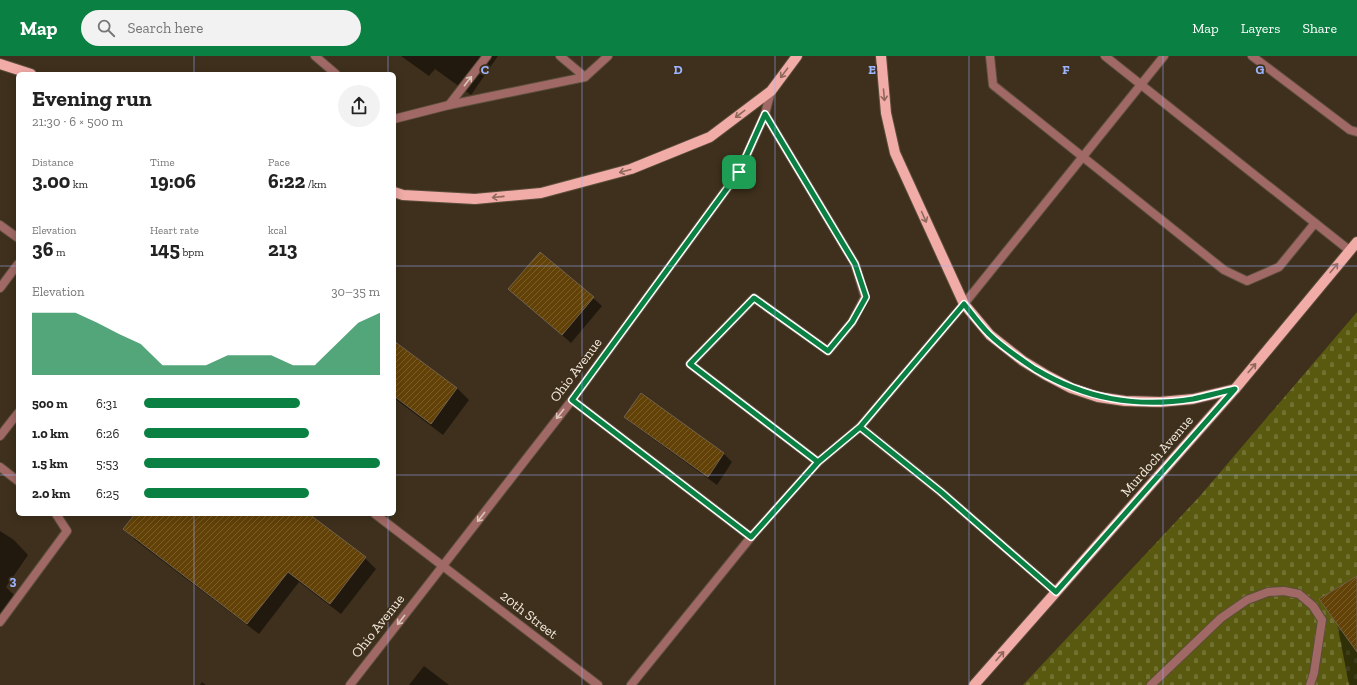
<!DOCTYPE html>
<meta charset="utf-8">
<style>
body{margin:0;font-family:"Zilla Slab",serif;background:#f2f2f2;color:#222;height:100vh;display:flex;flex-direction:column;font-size:15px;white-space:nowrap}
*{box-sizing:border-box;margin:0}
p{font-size:13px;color:#767676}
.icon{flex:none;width:22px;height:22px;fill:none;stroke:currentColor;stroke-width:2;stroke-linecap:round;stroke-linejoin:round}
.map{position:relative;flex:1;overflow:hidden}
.drawer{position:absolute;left:16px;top:16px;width:380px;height:444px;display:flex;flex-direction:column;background:#fff;border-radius:6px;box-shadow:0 2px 10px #0003}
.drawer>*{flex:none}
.pin{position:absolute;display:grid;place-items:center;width:34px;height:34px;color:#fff;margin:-17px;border-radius:8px;box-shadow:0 2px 6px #0006}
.round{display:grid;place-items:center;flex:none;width:42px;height:42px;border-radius:21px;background:#f2f2f2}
.summary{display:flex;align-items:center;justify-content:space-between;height:68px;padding:0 16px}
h1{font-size:22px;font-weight:800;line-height:30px}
.stats{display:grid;grid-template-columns:repeat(3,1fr);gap:6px;height:68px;padding:4px 16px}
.stats div{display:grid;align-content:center}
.stats b{font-size:20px;font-weight:800}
.stats small{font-size:11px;font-weight:400}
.stats p{font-size:11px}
.chart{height:112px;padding:8px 16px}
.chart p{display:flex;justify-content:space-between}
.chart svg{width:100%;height:72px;margin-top:4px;fill:#0b8043;opacity:.7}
ul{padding:0 16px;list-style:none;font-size:13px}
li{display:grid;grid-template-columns:64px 48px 1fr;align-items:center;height:30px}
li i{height:10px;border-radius:5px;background:#0b8043}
header{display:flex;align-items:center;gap:24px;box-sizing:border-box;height:56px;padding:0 20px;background:#0b8043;color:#fff}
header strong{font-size:19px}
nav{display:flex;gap:22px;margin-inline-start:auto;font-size:14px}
.search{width:280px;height:36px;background:#f2f2f2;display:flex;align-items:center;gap:10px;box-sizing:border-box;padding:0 14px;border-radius:22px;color:#767676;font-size:15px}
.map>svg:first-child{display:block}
.cemetery{fill:url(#cemetery-stones)}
.shadow{fill:#0007}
.building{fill:url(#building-hatch);stroke:#71614c}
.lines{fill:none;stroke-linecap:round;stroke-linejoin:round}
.service-casing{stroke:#5b4e3b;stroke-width:10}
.minor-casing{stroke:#5b4e3b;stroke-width:10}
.primary-casing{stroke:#5b4e3b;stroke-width:12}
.service{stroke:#a16965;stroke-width:8}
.minor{stroke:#a16965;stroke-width:8}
.primary{stroke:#f2aca8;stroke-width:10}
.oneway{stroke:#8f685b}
.oneway2{stroke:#dbc4ba}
.route-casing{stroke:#fff;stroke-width:8}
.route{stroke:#0b8043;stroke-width:5}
.grid{fill:none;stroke:#9cb4fd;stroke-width:1;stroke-opacity:0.55}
.labels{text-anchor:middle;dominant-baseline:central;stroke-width:3.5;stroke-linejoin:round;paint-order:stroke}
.street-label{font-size:14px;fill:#f4ebdf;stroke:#3e301c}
.grid-label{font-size:13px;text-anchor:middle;font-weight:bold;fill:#9cb4fd;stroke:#3e301c;stroke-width:3.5;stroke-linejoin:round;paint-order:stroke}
</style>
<header>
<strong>Map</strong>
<div class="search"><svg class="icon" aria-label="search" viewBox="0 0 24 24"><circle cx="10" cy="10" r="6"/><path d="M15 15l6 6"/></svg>Search here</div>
<nav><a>Map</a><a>Layers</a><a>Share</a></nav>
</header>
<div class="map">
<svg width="1357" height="629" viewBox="0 0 1357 629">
<defs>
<pattern id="cemetery-stones" width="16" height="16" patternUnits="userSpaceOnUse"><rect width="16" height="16" fill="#595a0f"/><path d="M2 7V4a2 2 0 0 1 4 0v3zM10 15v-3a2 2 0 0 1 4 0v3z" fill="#717232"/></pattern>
<pattern id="building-hatch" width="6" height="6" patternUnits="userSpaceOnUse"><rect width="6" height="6" fill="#634207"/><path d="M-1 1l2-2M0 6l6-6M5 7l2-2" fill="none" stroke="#7a5d2b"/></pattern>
</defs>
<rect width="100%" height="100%" fill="#3e301c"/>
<!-- cemetery -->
<path class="cemetery" d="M1357 256V629H1023L1200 440Z"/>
<!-- shadow -->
<g class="shadow">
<path d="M401 0H498L471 39 435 13 429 20Z"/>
<path d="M510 233 593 242 602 250 571 287Z"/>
<path d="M394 286 457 332 469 344 443 379 394 342Z"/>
<path d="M641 339 724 398 732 406 717 429 634 369 625 361Z"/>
<path d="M136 458H307L365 502 376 513 341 558 299 526 259 578 135 484 125 473Z"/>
<path d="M0 475 14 484 28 499 6 531 14 539 0 559Z"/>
<path d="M1357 530V629H1349L1337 567Z"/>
<path d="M424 610 449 629H409Z"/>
<path d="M202 626 206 629H200Z"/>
</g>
<!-- building -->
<g class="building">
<path d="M540 196 594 241 562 279 508 233Z"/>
<path d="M394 285 457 332 431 368 394 340Z"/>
<path d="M641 337 724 397 708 421 624 361Z"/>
<path d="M135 458H309L366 501 330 548 288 516 247 568 123 473Z"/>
<path d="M1357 520V596L1319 543Z"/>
</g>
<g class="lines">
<!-- service casing -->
<g class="service-casing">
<g id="service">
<path d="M315 0 336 18"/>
<path d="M560 0 585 21"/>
<path d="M990 0 993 29 1224 214 1247 225 1279 211 1315 167"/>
<path d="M1105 0 1349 194"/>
<path d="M1252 0 1350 74 1357 76"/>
<path d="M449 49 487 0"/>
<path d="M765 58 855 208 865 241 852 266 828 295 754 242 690 308 818 406"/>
<path d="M394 63 449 49 585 21 608 0"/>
<path d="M0 232 18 208"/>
<path d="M572 344 751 481"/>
<path d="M860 371 964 248 1164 0"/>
<path d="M0 380 18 357"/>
<path d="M0 411 18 425"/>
<path d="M0 566 67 475 56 458"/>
<path d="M631 629 751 481 818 406 860 371 941 436 1056 536"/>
<path d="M1151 629 1221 562 1247 544 1268 536 1284 535 1299 538 1313 550 1322 564 1314 617 1310 629"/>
</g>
</g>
<!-- minor casing -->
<g class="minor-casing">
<g id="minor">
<path d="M0 169 18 182"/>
<path d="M375 458 598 629"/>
<path d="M350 629 572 344 739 116 765 58 771 35"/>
</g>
</g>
<!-- primary casing -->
<g class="primary-casing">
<g id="primary">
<path d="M881 0 886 57 895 97 964 248 990 279 1023 305 1046 319 1071 332 1098 341 1125 345 1160 346 1193 343 1235 333"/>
<path d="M0 8 31 18"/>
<path d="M394 136 403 139 475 143 541 137 631 113 710 81 771 35 797 0"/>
<path d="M974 629 1235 333 1357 186"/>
</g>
</g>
<!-- service -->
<use href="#service" class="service"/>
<!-- minor -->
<use href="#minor" class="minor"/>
<!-- primary -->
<use href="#primary" class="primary"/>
</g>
<!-- one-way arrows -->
<defs><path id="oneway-shaft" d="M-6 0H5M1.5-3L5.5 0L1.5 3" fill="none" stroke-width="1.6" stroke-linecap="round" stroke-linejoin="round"/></defs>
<g class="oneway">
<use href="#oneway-shaft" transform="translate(784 17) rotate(127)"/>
<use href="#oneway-shaft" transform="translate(884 39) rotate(85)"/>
<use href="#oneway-shaft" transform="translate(740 58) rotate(143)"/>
<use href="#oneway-shaft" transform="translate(625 115) rotate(165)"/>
<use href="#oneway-shaft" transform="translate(498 141) rotate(174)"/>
<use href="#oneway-shaft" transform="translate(924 161) rotate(66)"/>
<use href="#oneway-shaft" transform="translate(1334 212) rotate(-50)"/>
<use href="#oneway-shaft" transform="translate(1252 312) rotate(-50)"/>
<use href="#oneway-shaft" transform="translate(1000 600) rotate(-49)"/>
</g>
<g class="oneway2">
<use href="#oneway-shaft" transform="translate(468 25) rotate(-52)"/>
<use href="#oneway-shaft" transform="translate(560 358) rotate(128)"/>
<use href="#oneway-shaft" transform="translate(481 461) rotate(128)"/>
<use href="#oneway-shaft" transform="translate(401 564) rotate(128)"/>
</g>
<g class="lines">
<!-- route casing -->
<g class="route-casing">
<path id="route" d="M739 116 765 58 855 208 866 241 852 266 828 295 754 242 690 308 818 406 860 371 941 436 1056 536 1235 333C1221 336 1207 340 1193 343 1136 352 1085 343 1035 313 1020 303 1002 291 989 278 980 269 972 258 964 248L860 371 818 406 751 481 572 344 739 116"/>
</g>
<!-- route -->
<use href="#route" class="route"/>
</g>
<!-- grid -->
<path class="grid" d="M194 0V18M388 0V18M582 0V629M775 0V629M969 0V629M1163 0V629M0 210H18M394 210H1357M0 419H18M394 419H1357M194 458V629M388 458V629"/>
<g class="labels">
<!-- street labels -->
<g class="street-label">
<text transform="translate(576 314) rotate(-53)">Ohio Avenue</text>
<text transform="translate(1157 400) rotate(-49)">Murdoch Avenue</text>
<text transform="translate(529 559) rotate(38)">20th Street</text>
<text transform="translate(378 570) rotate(-52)">Ohio Avenue</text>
</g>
</g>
<g class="grid-label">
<text x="485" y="18">C</text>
<text x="678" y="18">D</text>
<text x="872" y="18">E</text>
<text x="1066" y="18">F</text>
<text x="1260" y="18">G</text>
<text x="13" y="529">3</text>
</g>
</svg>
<div class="pin" style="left:739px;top:116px;background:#1e9e55"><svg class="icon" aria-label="arrive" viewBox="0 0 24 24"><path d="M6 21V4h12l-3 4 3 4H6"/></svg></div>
<section class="drawer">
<div class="summary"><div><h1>Evening run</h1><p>21:30 · 6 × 500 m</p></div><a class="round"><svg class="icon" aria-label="share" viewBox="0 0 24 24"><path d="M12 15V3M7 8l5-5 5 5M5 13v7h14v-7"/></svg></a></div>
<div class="stats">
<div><p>Distance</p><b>3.00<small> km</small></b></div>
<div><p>Time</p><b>19:06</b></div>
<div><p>Pace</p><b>6:22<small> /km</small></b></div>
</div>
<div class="stats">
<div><p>Elevation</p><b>36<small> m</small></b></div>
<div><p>Heart rate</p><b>145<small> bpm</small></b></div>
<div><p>kcal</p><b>213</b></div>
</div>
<div class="chart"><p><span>Elevation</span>30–35 m</p>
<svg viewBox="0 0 160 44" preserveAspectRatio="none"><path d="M0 44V6L10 6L20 6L30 12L40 19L50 25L60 38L70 38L80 38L90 32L100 32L110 32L120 38L130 38L140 25L150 12L160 6V44z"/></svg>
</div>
<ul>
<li><b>500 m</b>6:31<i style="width:66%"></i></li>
<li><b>1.0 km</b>6:26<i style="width:70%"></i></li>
<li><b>1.5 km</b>5:53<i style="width:100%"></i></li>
<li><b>2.0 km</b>6:25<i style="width:70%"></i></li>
</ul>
</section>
</div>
